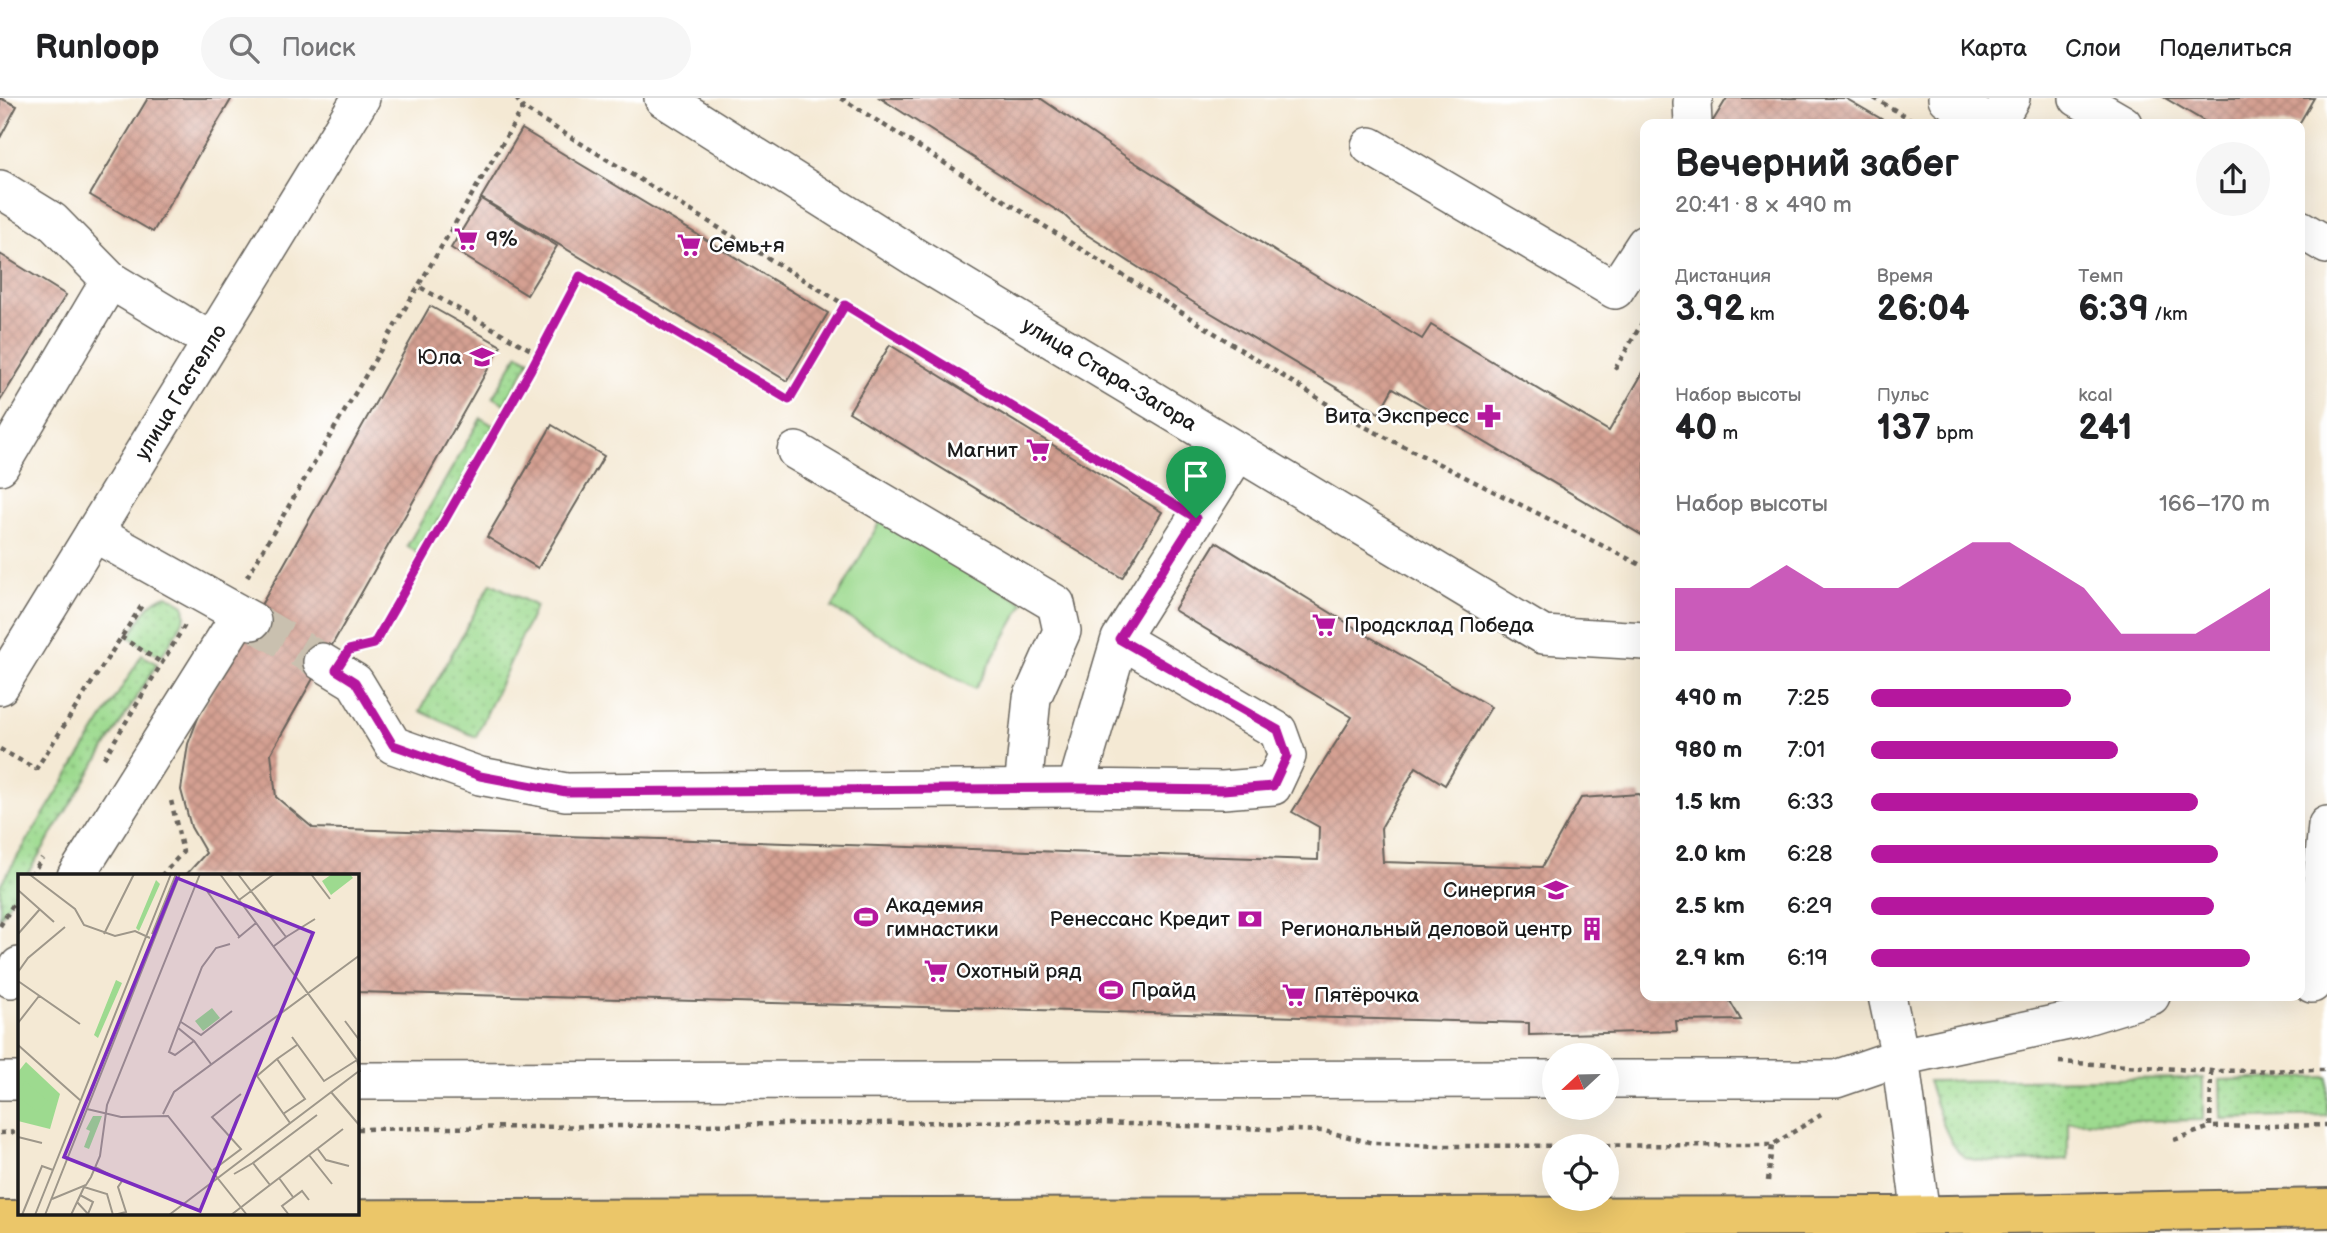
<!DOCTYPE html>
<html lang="ru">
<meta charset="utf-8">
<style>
body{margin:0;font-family:"Balsamiq Sans",sans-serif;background:#f6f6f6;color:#202124;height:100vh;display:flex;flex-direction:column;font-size:26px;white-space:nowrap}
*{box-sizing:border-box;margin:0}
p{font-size:23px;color:#757577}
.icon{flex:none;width:38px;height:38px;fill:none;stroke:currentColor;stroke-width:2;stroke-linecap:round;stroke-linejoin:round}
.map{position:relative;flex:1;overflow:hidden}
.details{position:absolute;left:1640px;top:21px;width:665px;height:882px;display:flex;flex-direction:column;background:#fff;border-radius:14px;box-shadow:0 7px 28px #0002}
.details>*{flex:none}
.needle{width:46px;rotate:248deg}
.tools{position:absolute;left:1542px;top:945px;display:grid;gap:14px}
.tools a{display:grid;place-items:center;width:77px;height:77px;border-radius:50%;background:#fff;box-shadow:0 7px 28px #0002;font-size:35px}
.pin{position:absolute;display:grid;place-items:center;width:60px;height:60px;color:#fff;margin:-72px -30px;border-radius:50% 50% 50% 0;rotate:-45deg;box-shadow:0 0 7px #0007}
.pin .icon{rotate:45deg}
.round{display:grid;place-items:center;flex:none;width:74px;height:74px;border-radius:37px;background:#f6f6f6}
.headline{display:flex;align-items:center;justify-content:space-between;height:119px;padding:0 35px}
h1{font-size:38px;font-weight:700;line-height:52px}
.metrics{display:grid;grid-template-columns:repeat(3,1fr);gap:10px;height:119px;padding:7px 35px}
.metrics div{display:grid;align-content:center}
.metrics b{font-size:35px;font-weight:700}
.metrics small{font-size:19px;font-weight:400}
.metrics p{font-size:19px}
.chart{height:196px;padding:14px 35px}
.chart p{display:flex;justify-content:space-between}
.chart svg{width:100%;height:126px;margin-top:7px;fill:#b5179e;opacity:.7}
ul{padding:0 35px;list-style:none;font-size:23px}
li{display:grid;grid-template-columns:112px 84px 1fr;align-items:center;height:52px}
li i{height:18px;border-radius:9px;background:#b5179e}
header{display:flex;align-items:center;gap:42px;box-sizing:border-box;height:98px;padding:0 35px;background:#fff;border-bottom:2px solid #e0e0e0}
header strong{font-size:33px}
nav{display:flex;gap:38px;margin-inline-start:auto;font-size:24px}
.search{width:490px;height:63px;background:#f6f6f6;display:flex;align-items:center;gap:18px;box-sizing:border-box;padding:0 24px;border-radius:38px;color:#757577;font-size:26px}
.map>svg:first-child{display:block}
.green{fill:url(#green-dots);stroke:#5c7b56;stroke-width:2}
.pitch{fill:#9dda8f;stroke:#5c7b56;stroke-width:2}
.building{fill:url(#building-cross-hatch)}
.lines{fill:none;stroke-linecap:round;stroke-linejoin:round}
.minor-tunnel{stroke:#c9c0af;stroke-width:37;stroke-dasharray:37 18;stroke-linecap:butt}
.minor-casing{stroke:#68645c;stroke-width:40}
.major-casing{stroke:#68645c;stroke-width:42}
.path{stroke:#68645c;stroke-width:4.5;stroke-dasharray:5 5;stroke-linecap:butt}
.minor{stroke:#fff;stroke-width:37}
.major{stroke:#ebc669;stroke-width:38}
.route-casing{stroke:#fff;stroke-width:14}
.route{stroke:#b5179e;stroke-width:9}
.labels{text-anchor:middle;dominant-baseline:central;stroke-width:5;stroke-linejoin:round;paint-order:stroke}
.poi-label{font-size:21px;fill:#1c1c1c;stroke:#fff;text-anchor:start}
.street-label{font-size:21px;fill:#1c1c1c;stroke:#fff}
.inset-road{fill:none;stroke:#9e978a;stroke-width:2}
.view{fill:#7b2cbf;fill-opacity:0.15;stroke:#7b2cbf;stroke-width:3.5}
.inset-edge{fill:none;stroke:#1c1c1c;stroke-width:3.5}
</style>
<header>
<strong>Runloop</strong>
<div class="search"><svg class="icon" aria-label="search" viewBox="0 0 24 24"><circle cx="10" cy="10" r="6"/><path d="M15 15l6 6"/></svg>Поиск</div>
<nav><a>Карта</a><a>Слои</a><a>Поделиться</a></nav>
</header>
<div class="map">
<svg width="2327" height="1135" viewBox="0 0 2327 1135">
<defs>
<pattern id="green-dots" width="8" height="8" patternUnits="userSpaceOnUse" patternTransform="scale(1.75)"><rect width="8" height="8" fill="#9dda8f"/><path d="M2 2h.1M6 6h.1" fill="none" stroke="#87ba7b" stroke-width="1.8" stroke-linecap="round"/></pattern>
<pattern id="building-cross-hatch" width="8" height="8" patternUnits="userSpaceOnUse" patternTransform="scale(1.75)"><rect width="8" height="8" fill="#d4a092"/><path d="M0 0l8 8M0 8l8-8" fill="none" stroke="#b5897d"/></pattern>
</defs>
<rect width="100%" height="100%" fill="#fff"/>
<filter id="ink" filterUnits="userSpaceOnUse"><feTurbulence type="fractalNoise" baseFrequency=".0143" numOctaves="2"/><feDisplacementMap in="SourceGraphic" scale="14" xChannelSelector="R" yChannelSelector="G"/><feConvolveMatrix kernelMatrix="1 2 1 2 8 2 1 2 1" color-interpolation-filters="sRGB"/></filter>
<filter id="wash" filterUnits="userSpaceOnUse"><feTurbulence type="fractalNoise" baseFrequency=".00686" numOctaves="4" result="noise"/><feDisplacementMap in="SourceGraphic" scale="28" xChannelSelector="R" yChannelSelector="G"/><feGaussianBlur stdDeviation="1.57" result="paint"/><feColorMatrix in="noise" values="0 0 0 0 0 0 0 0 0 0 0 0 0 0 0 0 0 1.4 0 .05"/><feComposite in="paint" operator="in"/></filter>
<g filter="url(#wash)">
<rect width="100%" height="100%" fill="#f4e9d4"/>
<!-- green -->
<g class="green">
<path d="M518 256 530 262 505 306 493 299Z"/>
<path d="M481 320 494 328 419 456 407 448Z"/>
<path d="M491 485 536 508 476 639 420 613Z"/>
<path d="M167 497 184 507 185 518 180 529 161 559 129 539C140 522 147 503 167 497Z"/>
<path d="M142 557 157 566 26 778H19V789L0 820V787Z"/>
<path d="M2327 979V1018L2221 1021 2220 982Z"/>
<path d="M2203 980V1022L2068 1024V1062C2047 1063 1979 1068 1963 1058 1947 1047 1935 1002 1928 983Z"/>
</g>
<!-- pitch -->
<path class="pitch" d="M880 423 1024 505 975 591 832 510Z"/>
<g id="blocks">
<!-- building -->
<g class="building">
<path d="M0 0 17 8 0 40Z"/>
<path d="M148 0H232L153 134 90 97Z"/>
<path d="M880 0H1040L1128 60 1284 159 1422 241 1431 227 1609 333 1645 271V439L1393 290 1379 315 1196 206 1081 133 1064 117Z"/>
<path d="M1727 0H1845L1890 26H1711Z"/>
<path d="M2165 0H2314L2299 26H2209Z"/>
<path d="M522 31 828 215 787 283 481 100Z"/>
<path d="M481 101 557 148 527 197 451 150Z"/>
<path d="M0 156 66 197 0 303Z"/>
<path d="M430 208 501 248 271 655 276 699 313 730 1318 762 1319 729 1292 714 1352 619 1174 512 1216 444 1370 539 1491 609 1445 687 1416 669 1381 730 1383 764 1542 769 1581 700 1639 696 1645 707V898H1727L1741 922 1676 923 1677 933 1529 937V925L357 894V778H185L206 755 191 729 181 692 188 646 200 615Z"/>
<path d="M890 247 1162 414 1122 480 849 314Z"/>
<path d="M552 327 604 358 538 470 487 439Z"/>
</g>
</g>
</g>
<g filter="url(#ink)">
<use href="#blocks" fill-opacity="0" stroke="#68645c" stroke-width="2"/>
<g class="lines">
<!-- minor-tunnel -->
<path class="minor-tunnel" d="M252 523 322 564"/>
<!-- minor casing -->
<g class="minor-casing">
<g id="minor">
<path id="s1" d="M663 0 918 161 1543 537 1645 543"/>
<path d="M1947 0 1990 26"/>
<path d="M2078 0 2123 26"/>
<path d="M1693 26 1692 4 1694 0"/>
<path d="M1996 26 2011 0"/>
<path d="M1370 48 1615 192 1645 146"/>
<path d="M0 91 52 123 110 182"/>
<path d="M2300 131 2327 147"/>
<path d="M796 353 1056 506 1062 533 1032 600 1023 691"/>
<path d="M0 368 110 182 211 243"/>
<path d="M94 435 252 523"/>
<path d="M1120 541 1278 633 1287 658 1273 688 1223 692 1076 690 1120 541 1238 354"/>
<path d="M322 564 355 584 393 647 480 678 566 694 1076 690"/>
<path id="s2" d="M0 588 361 0"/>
<path d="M76 778 240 517"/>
<path d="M11 881 19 868"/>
<path d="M2312 886 2327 727"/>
<path d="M1887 898 1900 959 1921 1117"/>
<path d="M1606 981H1836L1900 959 2073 922 2151 898"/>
<path d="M0 983H19"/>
<path d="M357 983 1554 981"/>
</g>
</g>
<!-- major casing -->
<g class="major-casing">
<path id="major" d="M0 1122 1893 1118 2327 1110"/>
</g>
<!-- path -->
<g class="path">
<path d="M516 0 523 10"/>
<path d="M841 0 1359 326 1645 469"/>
<path d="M1874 0 1919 26"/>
<path d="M845 207 1167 403"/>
<path d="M1615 271 1645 220"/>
<path d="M247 479 523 10 845 207 789 302 580 178 538 256"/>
<path d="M121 539 162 565"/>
<path d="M367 548 374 546 538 256 418 188"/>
<path d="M0 651 36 671 144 504"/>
<path d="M104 660 185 527"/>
<path d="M31 778 42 760"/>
<path d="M161 778 183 754 170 698"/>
<path d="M0 828 19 797"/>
<path d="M2059 964 2211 973 2327 972"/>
<path d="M2211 973 2210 1029 2327 1027"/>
<path d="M357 1031 1045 1023 1324 1033 1373 1045 1435 1048 1772 1047 1821 1017"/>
<path d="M0 1035 19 1034"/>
<path d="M2174 1042 2210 1029"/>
<path d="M1768 1083 1772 1047"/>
</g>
<!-- minor -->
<use href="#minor" class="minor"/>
<!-- major -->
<use href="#major" class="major"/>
</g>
</g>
<g class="lines" filter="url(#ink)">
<!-- route casing -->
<g class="route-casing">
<path id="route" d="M580 178 789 302 845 207 1196 420 1119 541 1278 632 1287 658 1273 688 1223 692 1076 690 566 694 480 678 393 647 355 584 336 572 349 552 374 546 531 271Z"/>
</g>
<!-- route -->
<use href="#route" class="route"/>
</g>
<!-- icons -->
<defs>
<g id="supermarket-bare" transform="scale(1.89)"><path d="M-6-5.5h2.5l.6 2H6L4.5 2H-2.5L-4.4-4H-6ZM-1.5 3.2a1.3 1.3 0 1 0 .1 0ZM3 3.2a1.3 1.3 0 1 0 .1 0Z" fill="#b5179e" stroke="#fff" stroke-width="2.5" paint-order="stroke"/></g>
<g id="school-bare" transform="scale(1.89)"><path d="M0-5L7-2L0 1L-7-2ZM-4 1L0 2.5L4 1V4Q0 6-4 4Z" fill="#b5179e" stroke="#fff" stroke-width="2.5" paint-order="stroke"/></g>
<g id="pharmacy-bare" transform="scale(1.89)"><path d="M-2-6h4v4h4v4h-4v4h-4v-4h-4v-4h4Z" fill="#b5179e" stroke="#fff" stroke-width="2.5" paint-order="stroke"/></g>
<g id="university-bare" transform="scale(1.89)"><path d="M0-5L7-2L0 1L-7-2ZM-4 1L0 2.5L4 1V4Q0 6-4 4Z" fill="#b5179e" stroke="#fff" stroke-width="2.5" paint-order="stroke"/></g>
<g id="stadium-bare" transform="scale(1.89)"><path d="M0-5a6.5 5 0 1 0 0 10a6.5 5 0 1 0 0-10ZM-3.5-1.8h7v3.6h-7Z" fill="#b5179e" stroke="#fff" stroke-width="2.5" paint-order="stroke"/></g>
<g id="bank-bare" transform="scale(1.89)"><path d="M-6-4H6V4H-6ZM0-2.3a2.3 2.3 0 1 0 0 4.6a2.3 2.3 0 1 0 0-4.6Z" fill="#b5179e" stroke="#fff" stroke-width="2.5" paint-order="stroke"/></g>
<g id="building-bare" transform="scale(1.89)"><path d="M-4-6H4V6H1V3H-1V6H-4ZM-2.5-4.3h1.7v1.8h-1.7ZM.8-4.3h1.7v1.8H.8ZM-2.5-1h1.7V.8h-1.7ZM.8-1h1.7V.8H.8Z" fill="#b5179e" stroke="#fff" stroke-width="2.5" paint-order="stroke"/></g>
</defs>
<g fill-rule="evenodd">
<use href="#supermarket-bare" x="466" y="141"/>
<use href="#supermarket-bare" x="689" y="147"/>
<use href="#school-bare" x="482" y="259"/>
<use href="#pharmacy-bare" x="1489" y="318"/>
<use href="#supermarket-bare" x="1038" y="352"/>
<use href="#supermarket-bare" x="1324" y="527"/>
<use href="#university-bare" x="1556" y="792"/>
<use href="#stadium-bare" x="866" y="819"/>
<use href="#bank-bare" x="1250" y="821"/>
<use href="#building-bare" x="1592" y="831"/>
<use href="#supermarket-bare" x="936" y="873"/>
<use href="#stadium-bare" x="1111" y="892"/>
<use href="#supermarket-bare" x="1294" y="897"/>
</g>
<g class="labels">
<!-- poi labels -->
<g class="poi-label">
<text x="486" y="141">9%</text>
<text x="709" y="147">Семь+я</text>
<text x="462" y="259" text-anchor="end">Юла</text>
<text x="1469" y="318" text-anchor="end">Вита Экспресс</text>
<text x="1018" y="352" text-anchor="end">Магнит</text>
<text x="1344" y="527">Продсклад Победа</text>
<text x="1536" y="792" text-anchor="end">Синергия</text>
<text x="886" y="807">Академия<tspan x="886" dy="24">гимнастики</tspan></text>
<text x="1230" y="821" text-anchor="end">Ренессанс Кредит</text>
<text x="1572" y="831" text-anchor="end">Региональный деловой центр</text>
<text x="956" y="873">Охотный ряд</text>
<text x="1131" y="892">Прайд</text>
<text x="1314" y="897">Пятёрочка</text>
</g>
<!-- street labels -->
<g class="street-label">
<text stroke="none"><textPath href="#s1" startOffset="525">улица Стара-Загора</textPath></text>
<text stroke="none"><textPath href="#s2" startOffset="345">улица Гастелло</textPath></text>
</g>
</g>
<!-- overview -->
<g transform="translate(18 776)">
<rect width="341" height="341" fill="#f4e9d4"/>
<path d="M138 6 142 10 121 57 118 54ZM98 106 104 109 80 164 76 161ZM8 188 42 220 32 255 0 247V198ZM75 242H84L71 275 66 273 72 257 68 255Z" fill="#9dda8f"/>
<path d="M314 0H332L335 4 313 21 304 7ZM194 134 202 144 185 157 177 147ZM7 207 30 227 19 238 0 222Z" fill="#9dda8f"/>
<path class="inset-road" d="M11 0 57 35 66 51 97 62 117 57 132 64M202 0 339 186 342 198M220 0 268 63 256 72M293 0 312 25M0 16 36 48M189 17 221 62M221 26 256 0M0 60 22 35M86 60 116 0M134 60 158 0M268 63 297 45M220 64 238 49M0 98 10 84 47 53M0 107 62 150M327 147 342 167M163 148 183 161 214 137M0 149 21 122M160 154 184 93 198 74 212 70M274 163 306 207 339 186M176 167 157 181 151 178 160 154 176 167 193 190M0 171 63 227M259 185 239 202 272 249M313 218 342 252M69 235 103 243 150 242 229 341M145 240 156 218 342 81M265 240 287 225 259 185 279 171M0 263 24 269M299 274 308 286 331 292M291 281 314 310M77 293 104 307 100 313 108 338 96 341M195 296 223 275 194 243 223 220M216 300 235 289M261 304 275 323M252 311 235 289 299 241M66 313 89 320 95 341M34 325 68 311 73 303 82 282 89 231 182 0M59 328 70 340 75 328 62 321M4 341 24 292 35 296M17 341 153 0M27 341 162 0M53 341 67 311M151 341 341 197M213 341 325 255M271 341 264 332 284 317 291 326"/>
<path class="view" d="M159 4 295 59 182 337 46 283Z"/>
<rect width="341" height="341" class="inset-edge"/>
</g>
</svg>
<div class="tools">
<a><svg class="needle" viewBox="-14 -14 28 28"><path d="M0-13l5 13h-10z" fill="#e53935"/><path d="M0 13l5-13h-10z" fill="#757577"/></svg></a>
<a><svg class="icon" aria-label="locate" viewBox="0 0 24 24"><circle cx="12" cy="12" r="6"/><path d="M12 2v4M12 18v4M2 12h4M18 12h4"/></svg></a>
</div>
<div class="pin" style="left:1196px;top:420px;background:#1e9e55"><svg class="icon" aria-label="arrive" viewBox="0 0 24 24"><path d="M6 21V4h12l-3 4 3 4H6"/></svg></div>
<section class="details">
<div class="headline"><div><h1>Вечерний забег</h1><p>20:41 · 8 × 490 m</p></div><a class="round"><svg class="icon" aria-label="share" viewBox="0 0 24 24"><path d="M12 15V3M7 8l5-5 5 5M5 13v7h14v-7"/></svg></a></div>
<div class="metrics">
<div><p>Дистанция</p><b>3.92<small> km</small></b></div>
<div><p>Время</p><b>26:04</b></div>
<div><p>Темп</p><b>6:39<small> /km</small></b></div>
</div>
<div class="metrics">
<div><p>Набор высоты</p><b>40<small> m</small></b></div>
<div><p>Пульс</p><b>137<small> bpm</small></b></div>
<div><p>kcal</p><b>241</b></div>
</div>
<div class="chart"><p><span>Набор высоты</span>166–170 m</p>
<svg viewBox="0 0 160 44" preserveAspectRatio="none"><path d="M0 44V22L10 22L20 22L30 14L40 22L50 22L60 22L70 14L80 6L90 6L100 14L110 22L120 38L130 38L140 38L150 30L160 22V44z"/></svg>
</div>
<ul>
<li><b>490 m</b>7:25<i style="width:50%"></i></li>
<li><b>980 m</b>7:01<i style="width:62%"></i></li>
<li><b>1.5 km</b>6:33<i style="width:82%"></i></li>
<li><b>2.0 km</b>6:28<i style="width:87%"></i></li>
<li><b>2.5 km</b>6:29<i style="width:86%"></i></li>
<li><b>2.9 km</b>6:19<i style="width:95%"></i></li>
</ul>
</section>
</div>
